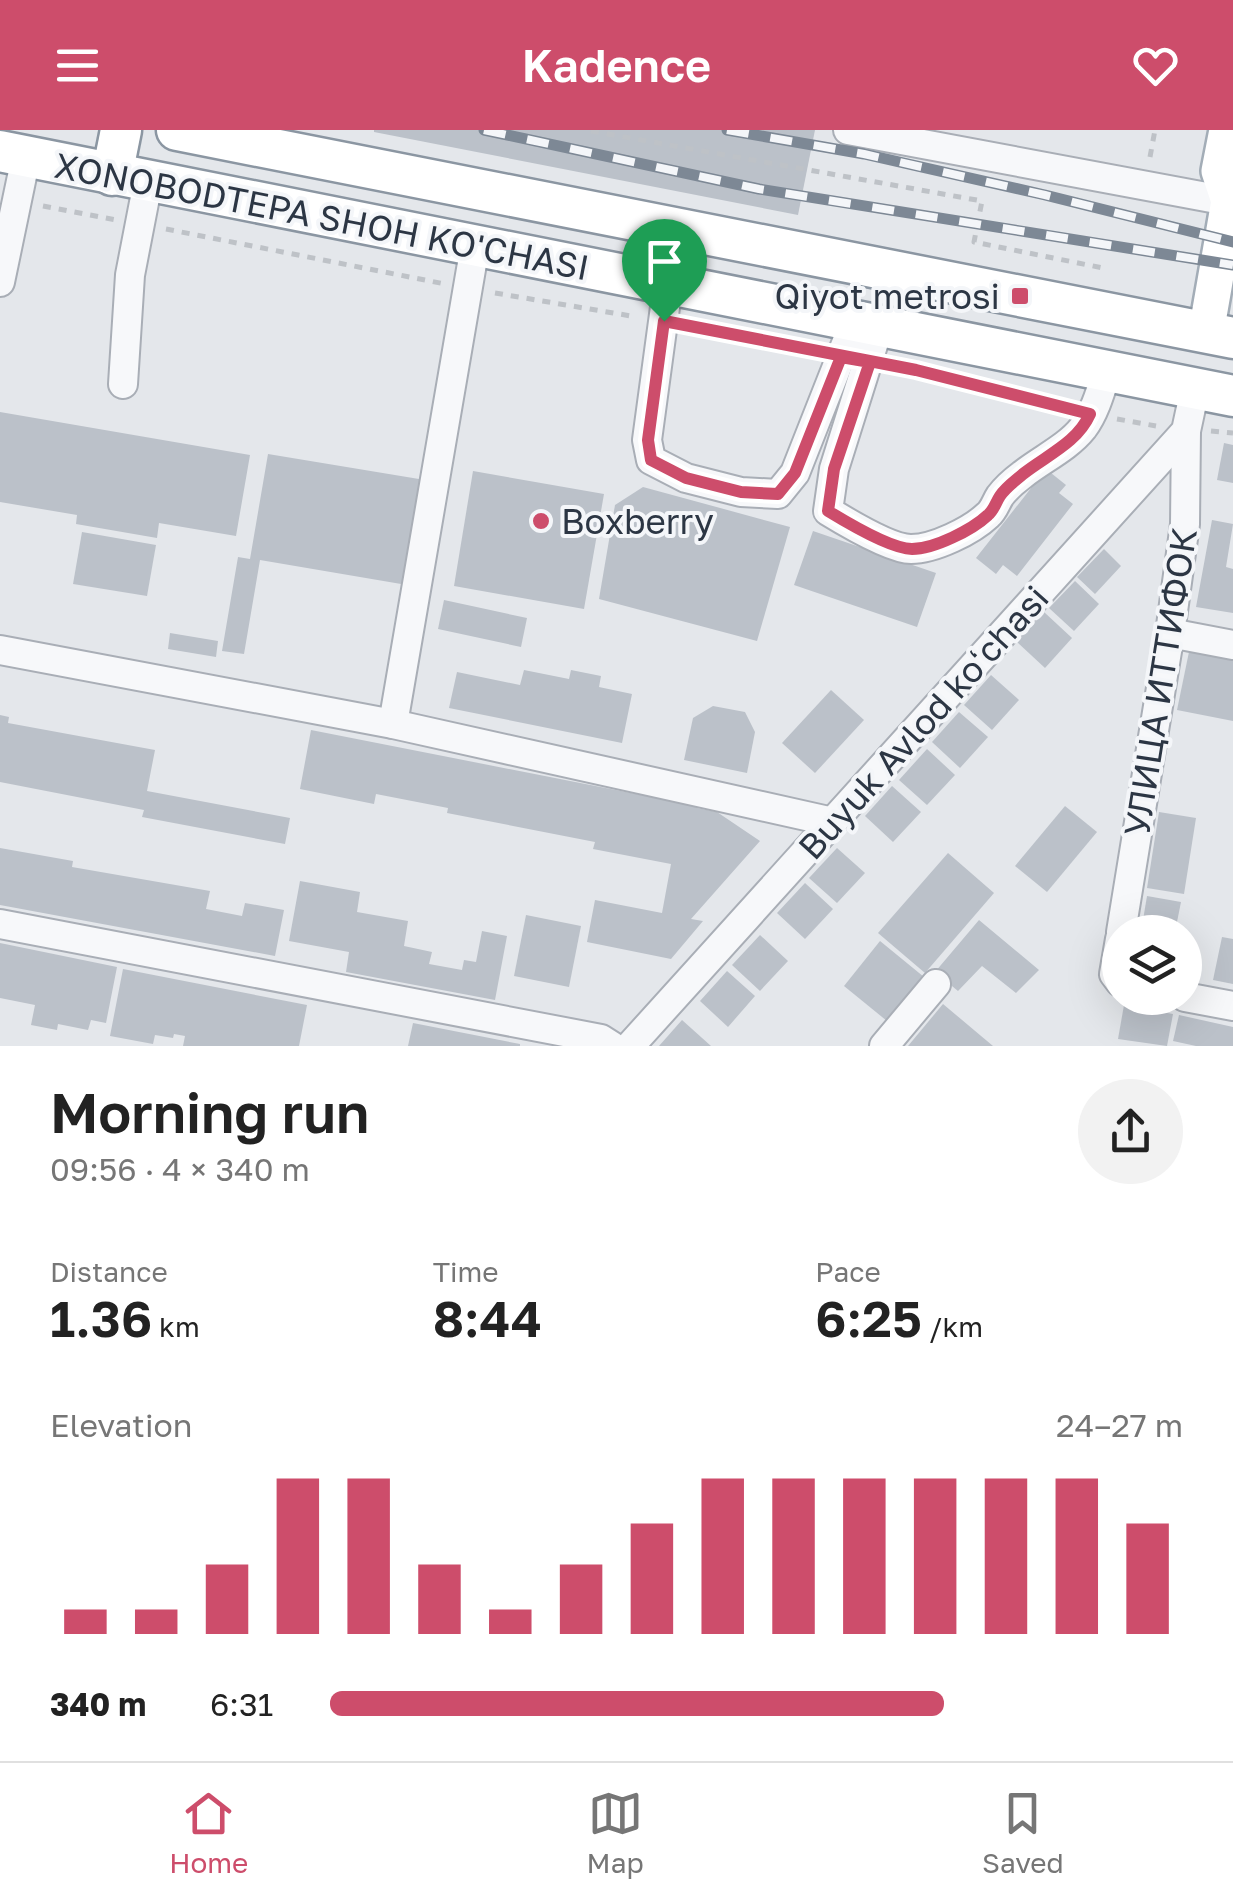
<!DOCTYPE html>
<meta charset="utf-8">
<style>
body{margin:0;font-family:"Golos Text",sans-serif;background:#f2f2f2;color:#222;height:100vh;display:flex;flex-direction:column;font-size:38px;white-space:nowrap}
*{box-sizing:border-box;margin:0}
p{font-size:32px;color:#767676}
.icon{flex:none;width:55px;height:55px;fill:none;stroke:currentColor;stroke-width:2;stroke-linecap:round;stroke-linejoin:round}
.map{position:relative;height:916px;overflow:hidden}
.drawer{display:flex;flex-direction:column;background:#fff;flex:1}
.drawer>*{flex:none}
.buttons{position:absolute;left:1102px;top:785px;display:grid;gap:20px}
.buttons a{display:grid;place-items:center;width:100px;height:100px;border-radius:50%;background:#fff;box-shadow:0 10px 40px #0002;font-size:50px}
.pin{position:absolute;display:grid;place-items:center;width:85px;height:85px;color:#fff;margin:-102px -42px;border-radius:50% 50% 50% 0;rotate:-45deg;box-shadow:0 0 10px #0007}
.pin .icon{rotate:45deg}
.round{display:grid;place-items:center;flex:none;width:105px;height:105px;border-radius:52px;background:#f2f2f2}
.overview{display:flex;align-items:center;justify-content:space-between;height:170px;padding:0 50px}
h1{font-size:55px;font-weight:600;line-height:75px}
.stats{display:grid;grid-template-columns:repeat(3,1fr);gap:15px;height:170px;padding:10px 50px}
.stats div{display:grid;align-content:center}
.stats b{font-size:50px;font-weight:600}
.stats small{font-size:28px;font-weight:400}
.stats p{font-size:28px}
.chart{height:280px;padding:20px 50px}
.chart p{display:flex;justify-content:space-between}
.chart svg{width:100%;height:180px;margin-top:10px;stroke:#cd4d6b;stroke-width:6}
ul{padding:0 50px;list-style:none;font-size:32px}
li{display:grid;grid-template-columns:160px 120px 1fr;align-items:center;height:75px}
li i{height:25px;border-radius:12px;background:#cd4d6b}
header{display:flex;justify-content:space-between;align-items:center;height:130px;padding:0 50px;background:#cd4d6b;color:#fff;font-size:45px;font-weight:600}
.menu{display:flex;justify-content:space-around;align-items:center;height:140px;border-top:2px solid #e0e0e0;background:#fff;font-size:28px;color:#767676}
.menu a{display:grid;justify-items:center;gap:5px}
.menu .active{color:#cd4d6b}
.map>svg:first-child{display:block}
.building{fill:#bbc1c9}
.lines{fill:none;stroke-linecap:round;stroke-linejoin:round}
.minor-casing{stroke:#a9aeb6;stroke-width:32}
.major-casing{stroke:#a3adb7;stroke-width:40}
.highway-casing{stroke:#8b96a2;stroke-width:45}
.path{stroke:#bec2c7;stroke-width:5;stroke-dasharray:8 8;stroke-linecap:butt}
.minor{stroke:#f7f8fa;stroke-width:28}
.major{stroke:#fff;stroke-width:35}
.highway{stroke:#fff;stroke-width:40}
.rail-casing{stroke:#7d8895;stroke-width:11}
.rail{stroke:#f4f6f9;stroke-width:8;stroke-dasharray:22;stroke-linecap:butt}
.route-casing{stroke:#fff;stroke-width:20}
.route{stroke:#cd4d6b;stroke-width:12}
.poi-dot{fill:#cd4d6b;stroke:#f4f6f9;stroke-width:4}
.labels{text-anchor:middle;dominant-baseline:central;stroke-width:8;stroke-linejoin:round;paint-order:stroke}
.street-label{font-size:35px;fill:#2c3644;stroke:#f4f6f9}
.poi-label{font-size:35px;fill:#2c3644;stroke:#f4f6f9;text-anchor:end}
</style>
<header><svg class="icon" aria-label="menu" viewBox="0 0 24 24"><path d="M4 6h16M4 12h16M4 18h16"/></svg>Kadence<svg class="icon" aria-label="heart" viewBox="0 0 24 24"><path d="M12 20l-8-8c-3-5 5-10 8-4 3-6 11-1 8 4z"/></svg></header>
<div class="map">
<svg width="1233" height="916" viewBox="0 0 1233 916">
<rect width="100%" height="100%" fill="#e4e7eb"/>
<!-- building -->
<g class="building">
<path d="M374 0H815L798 85 374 2Z"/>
<path d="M0 282 250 325 236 406 159 393 157 408 76 394 77 385 0 372Z"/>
<path d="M1224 313 1233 315V353L1217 350Z"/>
<path d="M268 324 425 350 407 455 260 430 244 524 222 521 238 427 250 429Z"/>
<path d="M1046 339 1066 355 1059 363 1073 374 1017 446 1003 435 996 444 976 428Z"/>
<path d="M473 341 604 364 584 479 454 456Z"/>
<path d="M643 357 790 397 757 511 599 469 615 375Z"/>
<path d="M1212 390 1233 394 1226 437 1233 439V483L1196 477Z"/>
<path d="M813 401 936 443 917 497 794 455Z"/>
<path d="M82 402 156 415 147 466 73 454Z"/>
<path d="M1104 419 1121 436 1095 464 1077 447Z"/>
<path d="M1075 451 1099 474 1074 501 1049 478Z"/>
<path d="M444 470 527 488 521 517 438 499Z"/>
<path d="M1044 482 1072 508 1045 538 1017 512Z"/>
<path d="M170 503 218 511 216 527 168 519Z"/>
<path d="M1190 517 1233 525V591L1177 580Z"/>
<path d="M524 540 569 549 571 540 601 546 599 557 632 564 622 613 449 578 457 542 520 555Z"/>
<path d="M991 545 1019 570 992 600 964 575Z"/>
<path d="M831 560 864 590 815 643 782 613Z"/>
<path d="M713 576 745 582 755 602 747 643 684 630 693 588Z"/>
<path d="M959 582 988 607 960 638 932 612Z"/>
<path d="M0 585 9 587 8 593 155 620 147 661 290 688 285 714 142 687 144 680 0 652Z"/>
<path d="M311 600 697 676V678L717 682 760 711 691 789 703 791 671 829 587 812 595 770 662 783 671 734 593 719 595 712 447 683 448 678 376 664 374 674 300 659Z"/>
<path d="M927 619 955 645 927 675 899 650Z"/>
<path d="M892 656 921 682 893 712 865 686Z"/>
<path d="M1065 676 1097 702 1047 762 1015 736Z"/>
<path d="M1159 682 1196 688 1184 764 1147 758Z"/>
<path d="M0 718 73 731 72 737 210 761 206 779 242 786 245 773 284 780 275 826 0 775Z"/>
<path d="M837 718 865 743 837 773 809 748Z"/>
<path d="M948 723 994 763 925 843 878 803Z"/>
<path d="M300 751 360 762 357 782 408 791 404 816 432 822 429 834 462 840 464 830 476 832 482 801 507 806 495 870 346 842 349 822 289 811Z"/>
<path d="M805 753 833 779 805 809 777 783Z"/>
<path d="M1147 766 1181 772 1175 802H1141Z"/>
<path d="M526 785 581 796 569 857 514 846Z"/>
<path d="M979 790 1039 840 1016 863 982 836 958 861 935 842Z"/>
<path d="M760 805 788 831 760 861 732 835Z"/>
<path d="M1222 807 1233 809V854L1213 850Z"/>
<path d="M880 811 924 847 887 891 844 856Z"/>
<path d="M0 813 117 837 106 893 91 890 88 900 58 894 57 900 31 895 35 875 0 868Z"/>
<path d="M123 839 307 875 299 916H183L185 906 174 904 173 908 155 905 153 914 110 906Z"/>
<path d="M727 841 755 866 728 897 700 871Z"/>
<path d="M943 874 993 916H908Z"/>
<path d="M1124 875 1173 884 1167 916 1118 909Z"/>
<path d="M1179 885 1233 897V916H1196L1173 911Z"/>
<path d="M682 890 711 916H659Z"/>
<path d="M413 893 520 914V916H408Z"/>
</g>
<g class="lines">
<!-- minor casing -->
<g class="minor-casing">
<g id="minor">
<path d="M848 0 1233 72"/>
<path d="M0 152 26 27"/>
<path d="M668 155 647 310 651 330 686 348 741 362 778 364 795 343 855 191"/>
<path d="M879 196 834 339 828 381C846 392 891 419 911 419 934 419 971 401 988 385 994 380 996 372 1000 366 1006 358 1014 351 1022 345 1042 329 1067 318 1083 298 1095 282 1101 260 1107 241"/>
<path d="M123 254 130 145 148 52"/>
<path d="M1170 503 1233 515"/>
<path d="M0 520 393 594 833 692"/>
<path d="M393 594 475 116"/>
<path d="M0 794 601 909 612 916"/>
<path d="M1121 802 1170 503 1185 394 1186 301"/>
<path d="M1120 809 1114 844 1120 852"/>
<path d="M1185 867 1233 876"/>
<path d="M630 916 1186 301 1195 259"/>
<path d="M884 916 936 854"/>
</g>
</g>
<!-- major casing -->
<g class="major-casing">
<path id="major" d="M1206 203 1229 71 1219 41 1227 0"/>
</g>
<!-- highway casing -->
<g class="highway-casing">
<g id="highway">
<path d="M177 0 1233 208"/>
<path d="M0 21 1233 266"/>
<path d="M112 45 121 0"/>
</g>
</g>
<!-- path -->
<g class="path">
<path d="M591 1 982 71 974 112 1103 138"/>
<path d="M1150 27 1155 0"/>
<path d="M43 76 116 90"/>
<path d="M166 99 445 154"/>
<path d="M495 163 637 187"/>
<path d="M687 196 814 221"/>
<path d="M893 236 1067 278"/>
<path d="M1117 289 1156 296"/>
<path d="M1211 301 1233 303"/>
</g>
<!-- minor -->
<use href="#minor" class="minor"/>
<!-- major -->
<use href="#major" class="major"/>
<!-- highway -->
<use href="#highway" class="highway"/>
<!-- rail casing -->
<g class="rail-casing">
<g id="rail">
<path d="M484 0 759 59 1233 135"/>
<path d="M727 0 864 24 1045 65 1233 112"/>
</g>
</g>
<!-- rail -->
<use href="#rail" class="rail"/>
</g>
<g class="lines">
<!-- route casing -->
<g class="route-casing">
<path id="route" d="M664 191 916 240 1090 284C1077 313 1047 325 1023 344 1015 351 1006 357 1000 366 996 372 994 380 988 385 972 400 934 419 912 419 891 419 846 392 828 381L834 339 870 232 841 227 795 343 778 364 741 362 686 348 651 330 648 310 664 191"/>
</g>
<!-- route -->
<use href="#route" class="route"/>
</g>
<!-- markers -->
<g class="poi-dot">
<rect x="1010" y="156" width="20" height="20" rx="5"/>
<circle cx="541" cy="391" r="10"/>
</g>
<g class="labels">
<!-- street labels -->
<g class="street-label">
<text transform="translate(322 86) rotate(11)">XONOBODTEPA SHOH KO'CHASI</text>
<text transform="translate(1160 552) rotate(-81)">УЛИЦА ИТТИФОК</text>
<text transform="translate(923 592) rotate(-48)">Buyuk Avlod koʻchasi</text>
</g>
<!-- poi labels -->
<g class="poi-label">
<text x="1000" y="166">Qiyot metrosi</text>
<text x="561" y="391" text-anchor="start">Boxberry</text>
</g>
</g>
</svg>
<div class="buttons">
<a><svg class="icon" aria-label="layers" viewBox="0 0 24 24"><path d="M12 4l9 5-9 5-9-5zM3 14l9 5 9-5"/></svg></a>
</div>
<div class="pin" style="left:664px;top:191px;background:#1e9e55"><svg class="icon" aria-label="arrive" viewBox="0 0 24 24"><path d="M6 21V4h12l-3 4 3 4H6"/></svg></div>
</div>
<section class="drawer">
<div class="overview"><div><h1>Morning run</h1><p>09:56 · 4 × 340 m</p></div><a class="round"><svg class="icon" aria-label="share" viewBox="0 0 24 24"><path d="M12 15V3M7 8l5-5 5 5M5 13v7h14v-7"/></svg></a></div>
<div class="stats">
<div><p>Distance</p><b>1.36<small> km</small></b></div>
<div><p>Time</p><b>8:44</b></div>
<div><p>Pace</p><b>6:25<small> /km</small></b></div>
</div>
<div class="chart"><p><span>Elevation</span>24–27 m</p>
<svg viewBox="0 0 160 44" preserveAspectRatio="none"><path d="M5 44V38M15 44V38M25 44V27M35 44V6M45 44V6M55 44V27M65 44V38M75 44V27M85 44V17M95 44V6M105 44V6M115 44V6M125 44V6M135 44V6M145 44V6M155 44V17"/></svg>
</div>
<ul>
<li><b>340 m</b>6:31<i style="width:72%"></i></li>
</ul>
</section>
<nav class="menu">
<a class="active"><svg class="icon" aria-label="home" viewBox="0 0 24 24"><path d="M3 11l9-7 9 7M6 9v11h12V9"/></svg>Home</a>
<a><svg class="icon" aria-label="map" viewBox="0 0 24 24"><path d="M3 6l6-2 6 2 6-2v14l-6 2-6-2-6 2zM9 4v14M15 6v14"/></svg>Map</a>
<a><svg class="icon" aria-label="saved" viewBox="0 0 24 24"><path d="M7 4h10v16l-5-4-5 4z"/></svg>Saved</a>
</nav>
